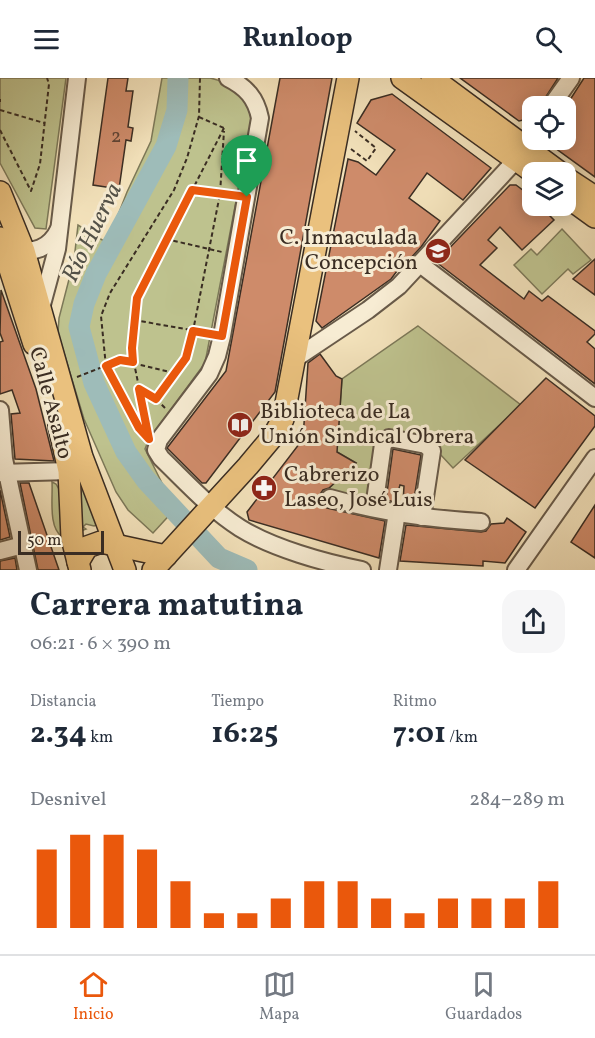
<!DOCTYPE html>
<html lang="es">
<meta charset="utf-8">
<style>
body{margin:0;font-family:Vollkorn,serif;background:#f6f6f7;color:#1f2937;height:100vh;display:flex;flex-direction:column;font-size:22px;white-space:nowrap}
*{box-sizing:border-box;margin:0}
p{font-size:20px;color:#747a83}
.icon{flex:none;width:33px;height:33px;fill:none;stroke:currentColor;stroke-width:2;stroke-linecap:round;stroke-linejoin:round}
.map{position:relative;height:492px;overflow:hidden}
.sheet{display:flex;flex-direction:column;background:#fff;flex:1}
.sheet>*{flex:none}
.buttons{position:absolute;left:522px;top:18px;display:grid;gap:12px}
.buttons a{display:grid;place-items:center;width:54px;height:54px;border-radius:12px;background:#fff;box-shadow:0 3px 15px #0003;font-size:30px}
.scale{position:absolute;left:18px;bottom:15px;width:86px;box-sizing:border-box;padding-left:6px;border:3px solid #3a2d23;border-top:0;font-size:16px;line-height:21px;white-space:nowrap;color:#3a2d23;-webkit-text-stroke:4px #f7ecd3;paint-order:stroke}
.pin{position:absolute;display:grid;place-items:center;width:51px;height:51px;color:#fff;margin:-62px -26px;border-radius:50% 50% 50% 0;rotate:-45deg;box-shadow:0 0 6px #0007}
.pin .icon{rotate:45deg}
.round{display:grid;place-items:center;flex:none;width:63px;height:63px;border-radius:18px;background:#f6f6f7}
.summary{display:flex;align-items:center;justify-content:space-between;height:102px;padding:0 30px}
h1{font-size:33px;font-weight:700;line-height:45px}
.metrics{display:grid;grid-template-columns:repeat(3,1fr);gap:9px;height:102px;padding:6px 30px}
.metrics div{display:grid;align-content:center}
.metrics b{font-size:30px;font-weight:700}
.metrics small{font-size:16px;font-weight:400}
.metrics p{font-size:16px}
.chart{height:168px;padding:12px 30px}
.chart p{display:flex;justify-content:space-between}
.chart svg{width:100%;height:108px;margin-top:6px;stroke:#ea580c;stroke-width:6}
header{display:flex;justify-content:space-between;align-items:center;height:78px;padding:0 30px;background:#fff;font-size:27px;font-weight:700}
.menu{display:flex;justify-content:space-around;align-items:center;height:84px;border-top:2px solid #e0e1e3;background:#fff;font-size:16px;color:#747a83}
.menu a{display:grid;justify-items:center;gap:3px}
.menu .selected{color:#ea580c}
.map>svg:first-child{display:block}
.green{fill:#bec28e;stroke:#7c7858;stroke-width:1.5}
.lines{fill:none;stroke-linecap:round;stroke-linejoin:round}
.river{stroke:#9ebcb9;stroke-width:21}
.building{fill:#ce8b6a;stroke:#3a2d23;stroke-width:1.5}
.minor-casing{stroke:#685a49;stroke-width:20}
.major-casing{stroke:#3a2d23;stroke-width:24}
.path{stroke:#3a2d23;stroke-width:2;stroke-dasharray:4.5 3;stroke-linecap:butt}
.minor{stroke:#f7ecd3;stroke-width:16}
.major{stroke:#eac17e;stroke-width:21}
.route-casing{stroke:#fff;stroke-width:12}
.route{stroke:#ea580c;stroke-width:8}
.labels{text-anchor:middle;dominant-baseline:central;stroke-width:6;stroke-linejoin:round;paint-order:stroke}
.number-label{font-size:20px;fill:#5f4435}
.poi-label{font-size:22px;fill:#3a2d23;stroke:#f7ecd3;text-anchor:start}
.street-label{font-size:22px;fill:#3a2d23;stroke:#f7ecd3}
.water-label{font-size:24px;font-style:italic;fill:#535148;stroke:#f7ecd3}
</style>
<header><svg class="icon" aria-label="menu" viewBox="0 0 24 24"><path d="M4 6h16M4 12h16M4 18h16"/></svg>Runloop<svg class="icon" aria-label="search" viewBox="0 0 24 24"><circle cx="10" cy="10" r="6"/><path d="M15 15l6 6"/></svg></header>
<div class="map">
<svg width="595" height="492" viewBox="0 0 595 492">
<rect width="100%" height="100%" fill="#f3e2bb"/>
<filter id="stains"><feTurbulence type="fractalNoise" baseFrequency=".00333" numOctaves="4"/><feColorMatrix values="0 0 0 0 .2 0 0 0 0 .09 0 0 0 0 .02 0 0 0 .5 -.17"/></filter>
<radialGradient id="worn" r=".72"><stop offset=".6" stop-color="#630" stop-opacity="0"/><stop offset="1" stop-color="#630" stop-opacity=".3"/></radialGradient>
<!-- green -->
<g class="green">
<path d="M0 0H66L46 151 35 150 0 85Z"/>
<path d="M162 0C177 0 195 0 210 0 230 4 249 20 252 40L205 285 149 361 145 371 175 431 153 455 128 432 116 414 84 341 58 255 59 240 74 182 78 147 107 165 127 114 151 63Z"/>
<path d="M562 151 591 182 573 196 568 191 542 216 514 187 531 171 537 177Z"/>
<path d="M418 248 521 327 453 390 425 360 392 355 364 425 325 414 356 385 337 374 342 301Z"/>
<path d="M79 399 99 446 94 448 86 446 83 449 86 451 81 453Z"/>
<path d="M52 404 56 406 60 413 62 459C48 449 53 420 52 404Z"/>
</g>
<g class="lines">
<!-- river -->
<path class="river" d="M178 0 177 32 166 68 96 196 84 226 79 249 94 305 126 374 146 402 219 480 247 492"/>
</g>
<!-- building -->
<g class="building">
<path d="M108 0H128L126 13H133L128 49 133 50 131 63 126 62 119 111 93 107Z"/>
<path d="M280 0H332L275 314 206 405H202L167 370 226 293Z"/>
<path d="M460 0H558L540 28H532V40L519 43Z"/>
<path d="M584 0H595V99L544 62H566V28Z"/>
<path d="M392 16 491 90 463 122 427 95 409 120 440 143 421 169 408 183 405 182 404 187 400 189 391 201 322 250 316 243 348 81 358 84 376 97 395 72 357 45 371 22Z"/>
<path d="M510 107H516L532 119V128H540L554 142 522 172 500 149 488 162 497 170 480 187 524 221 529 213 542 223 548 218 595 253V256L587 264 595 271V306L436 184Z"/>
<path d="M595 181V217L573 201Z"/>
<path d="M1 212 36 311 54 383 15 381 11 336 20 335 12 312 0 316V264L3 263 0 255Z"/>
<path d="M320 276 336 298 342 301 337 374 356 385 329 410 323 412 317 421 327 430 385 443 379 480 249 442 247 434 303 361 308 285Z"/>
<path d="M546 300 595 338V348L535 430 465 382Z"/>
<path d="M393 371 421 377 413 427 403 425 404 408 400 407 395 424 386 422Z"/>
<path d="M20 405H29L59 492H38Z"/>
<path d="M0 412 10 459 0 462Z"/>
<path d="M595 427V480L571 464Z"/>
<path d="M507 440 526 454 505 485 483 483V488L400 483 406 447 481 454 486 453 491 446 504 445Z"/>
<path d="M15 480 17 492H0V483Z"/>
</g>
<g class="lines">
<!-- minor casing -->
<g class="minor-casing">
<g id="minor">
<path d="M228 0C246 9 256 20 260 40L222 258 217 278 209 296 159 362 156 372 161 380C186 404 210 431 240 450 272 470 325 485 362 492"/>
<path d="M551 28 571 0"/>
<path d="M523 68 532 55"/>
<path d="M14 170C33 177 50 170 59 151"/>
<path d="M420 186 595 320"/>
<path d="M40 234 57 171 77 0"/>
<path d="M296 280 368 232 399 208 516 82 521 79 525 81"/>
<path d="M0 332 4 381 28 492"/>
<path d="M0 395 69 393 77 388"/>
<path d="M330 420C379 434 430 441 481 444"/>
<path d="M374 430 383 366 389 360 426 367 432 373 422 439"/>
<path d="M0 473 23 467"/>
<path d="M388 492 397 434"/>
<path d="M516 492 595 380"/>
</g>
</g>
<!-- major casing -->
<g class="major-casing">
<g id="major">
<path d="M402 0 533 94"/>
<path d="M432 0 559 94"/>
<path d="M566 100 595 119"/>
<path d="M0 114 24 173 82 379 125 492"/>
<path d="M566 118 595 139"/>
<path d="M0 160 34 266"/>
<path d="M59 348 69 393 72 460 80 492"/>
<path d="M78 484 87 469 101 464 166 478"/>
<path d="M153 492 248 388 274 357 283 341 348 0"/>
</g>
</g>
<!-- path -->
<g class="path">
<path d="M0 21V24"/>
<path d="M0 32 44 45"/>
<path d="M199 39 224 50"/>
<path d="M0 52 31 113 40 86 49 6 47 0"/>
<path d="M351 71 367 83 376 70 355 53"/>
<path d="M193 112 231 117"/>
<path d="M166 161 222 174"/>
<path d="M134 242 208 255"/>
<path d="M77 299 120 282 174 295"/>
<path d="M140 312 156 321"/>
<path d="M165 330 156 321 186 280 193 253 220 116 224 53"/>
<path d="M148 354 131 270 137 220 224 50"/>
<path d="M147 359 139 350 106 289 101 238 110 215 174 112 187 80 199 38 200 0"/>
</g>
<!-- minor -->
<use href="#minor" class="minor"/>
<!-- major -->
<use href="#major" class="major"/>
</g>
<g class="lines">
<!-- route casing -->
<g class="route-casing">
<path id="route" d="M192 112 247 119 222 258 193 253 186 280 156 321 139 311 149 361 139 350 106 288 120 282 133 284 132 270 137 220Z"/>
</g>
<!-- route -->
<use href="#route" class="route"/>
</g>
<!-- icons -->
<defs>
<g id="university-disc" transform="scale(1.35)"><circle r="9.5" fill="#8f2418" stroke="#f7ecd3"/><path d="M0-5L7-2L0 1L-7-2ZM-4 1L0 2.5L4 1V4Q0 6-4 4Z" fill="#fff"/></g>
<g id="library-disc" transform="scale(1.35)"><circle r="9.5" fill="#8f2418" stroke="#f7ecd3"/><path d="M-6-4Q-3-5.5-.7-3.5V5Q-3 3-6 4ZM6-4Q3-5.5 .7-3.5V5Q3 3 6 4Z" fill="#fff"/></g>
<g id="pharmacy-disc" transform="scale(1.35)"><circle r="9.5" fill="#8f2418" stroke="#f7ecd3"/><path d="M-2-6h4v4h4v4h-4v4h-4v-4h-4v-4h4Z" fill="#fff"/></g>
</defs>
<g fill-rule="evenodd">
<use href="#university-disc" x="438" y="173"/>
<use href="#library-disc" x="240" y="347"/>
<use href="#pharmacy-disc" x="264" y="410"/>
</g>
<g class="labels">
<!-- number labels -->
<g class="number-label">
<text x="116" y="59">2</text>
</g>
<!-- poi labels -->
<g class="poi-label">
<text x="418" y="160" text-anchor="end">C. Inmaculada<tspan x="418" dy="25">Concepción</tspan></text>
<text x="260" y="334">Biblioteca de La<tspan x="260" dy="25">Unión Sindical Obrera</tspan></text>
<text x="284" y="397">Cabrerizo<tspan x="284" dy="25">Laseo, José Luis</tspan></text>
</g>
<!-- street labels -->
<g class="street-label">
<text transform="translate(50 325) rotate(75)">Calle Asalto</text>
</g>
<!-- water labels -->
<g class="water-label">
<text transform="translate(93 155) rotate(-64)">Río Huerva</text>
</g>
</g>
<rect width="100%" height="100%" filter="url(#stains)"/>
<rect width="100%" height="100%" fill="url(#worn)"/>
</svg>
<div class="buttons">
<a><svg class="icon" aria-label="locate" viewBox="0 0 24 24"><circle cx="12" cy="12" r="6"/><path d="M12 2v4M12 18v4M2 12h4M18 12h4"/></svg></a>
<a><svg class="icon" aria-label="layers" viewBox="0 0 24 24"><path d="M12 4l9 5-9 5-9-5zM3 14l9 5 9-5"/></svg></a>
</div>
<div class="scale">50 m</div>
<div class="pin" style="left:247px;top:119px;background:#1e9e55"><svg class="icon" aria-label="arrive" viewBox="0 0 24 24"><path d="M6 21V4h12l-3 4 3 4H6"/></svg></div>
</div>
<section class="sheet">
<div class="summary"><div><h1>Carrera matutina</h1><p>06:21 · 6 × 390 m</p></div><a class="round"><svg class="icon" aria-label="share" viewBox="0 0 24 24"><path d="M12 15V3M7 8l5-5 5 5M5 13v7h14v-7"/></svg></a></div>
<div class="metrics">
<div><p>Distancia</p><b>2.34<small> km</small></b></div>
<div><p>Tiempo</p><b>16:25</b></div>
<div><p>Ritmo</p><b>7:01<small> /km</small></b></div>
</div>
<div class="chart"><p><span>Desnivel</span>284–289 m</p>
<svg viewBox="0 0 160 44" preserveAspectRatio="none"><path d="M5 44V12M15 44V6M25 44V6M35 44V12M45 44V25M55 44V38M65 44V38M75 44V32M85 44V25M95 44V25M105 44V32M115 44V38M125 44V32M135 44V32M145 44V32M155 44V25"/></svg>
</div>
</section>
<nav class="menu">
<a class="selected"><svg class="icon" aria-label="home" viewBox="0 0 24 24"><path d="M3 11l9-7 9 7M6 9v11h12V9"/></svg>Inicio</a>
<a><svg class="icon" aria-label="map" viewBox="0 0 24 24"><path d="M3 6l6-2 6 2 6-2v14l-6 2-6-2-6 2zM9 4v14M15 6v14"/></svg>Mapa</a>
<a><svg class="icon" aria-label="saved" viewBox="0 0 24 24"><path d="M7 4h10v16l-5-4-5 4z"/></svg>Guardados</a>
</nav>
